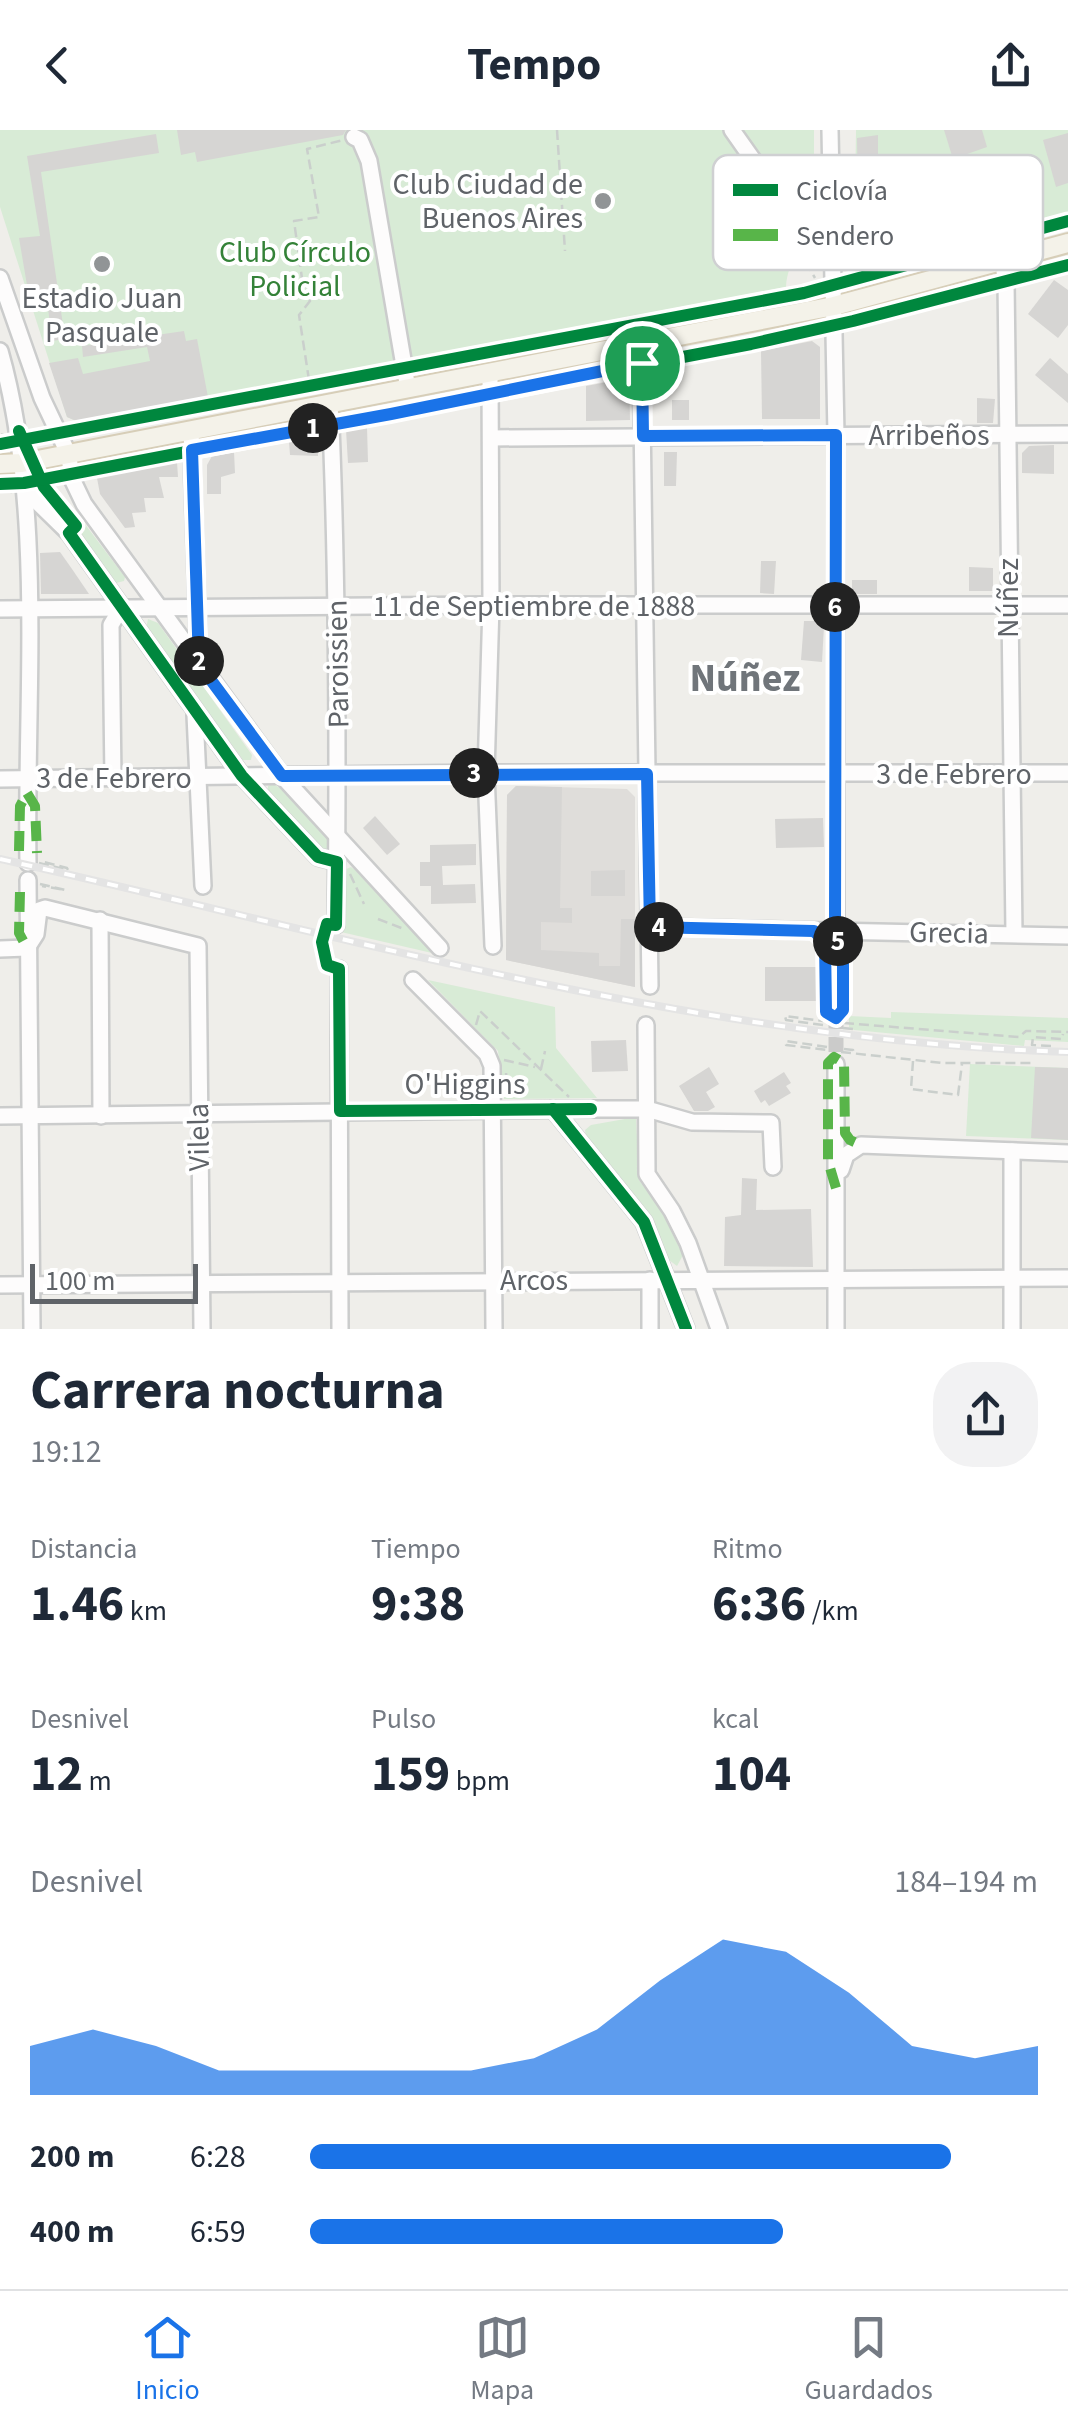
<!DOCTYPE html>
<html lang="es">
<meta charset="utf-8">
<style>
body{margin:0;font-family:"Source Sans 3",sans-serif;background:#f2f2f3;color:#1f2937;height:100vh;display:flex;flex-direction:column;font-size:38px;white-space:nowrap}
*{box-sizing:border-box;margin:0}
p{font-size:32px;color:#747a83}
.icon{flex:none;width:55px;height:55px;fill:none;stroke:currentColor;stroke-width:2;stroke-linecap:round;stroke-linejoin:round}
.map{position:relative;height:1199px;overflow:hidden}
.sheet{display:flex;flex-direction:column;background:#fff;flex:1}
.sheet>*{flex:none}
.scale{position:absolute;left:30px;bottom:25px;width:168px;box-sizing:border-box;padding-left:10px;border:5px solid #5f6368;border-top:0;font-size:28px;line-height:35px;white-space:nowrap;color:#5f6368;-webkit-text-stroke:8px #fff;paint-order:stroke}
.pin{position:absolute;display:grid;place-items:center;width:85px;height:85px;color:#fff;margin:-42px;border:5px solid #fff;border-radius:50%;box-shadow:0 2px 10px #0007}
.km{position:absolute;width:50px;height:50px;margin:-25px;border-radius:50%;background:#222;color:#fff;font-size:28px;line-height:50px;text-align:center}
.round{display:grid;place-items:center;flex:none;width:105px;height:105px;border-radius:40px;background:#f2f2f3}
.headline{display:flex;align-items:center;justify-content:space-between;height:170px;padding:0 30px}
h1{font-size:55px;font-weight:700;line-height:75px}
.metrics{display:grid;grid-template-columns:repeat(3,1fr);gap:15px;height:170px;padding:10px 30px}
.metrics div{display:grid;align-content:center}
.metrics b{font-size:50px;font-weight:700}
.metrics small{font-size:28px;font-weight:400}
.metrics p{font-size:28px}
.chart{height:280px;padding:20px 30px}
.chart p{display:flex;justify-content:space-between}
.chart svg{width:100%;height:180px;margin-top:10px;fill:#1a73e8;opacity:.7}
ul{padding:0 30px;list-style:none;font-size:32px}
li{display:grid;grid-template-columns:160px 120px 1fr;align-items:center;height:75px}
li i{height:25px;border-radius:12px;background:#1a73e8}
header{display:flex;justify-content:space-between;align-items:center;height:130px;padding:0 30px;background:#fff;font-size:45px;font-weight:700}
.dock{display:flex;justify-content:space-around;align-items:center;height:140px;border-top:2px solid #e0e1e3;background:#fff;font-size:28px;color:#747a83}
.dock a{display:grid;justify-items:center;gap:5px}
.dock .current{color:#1a73e8}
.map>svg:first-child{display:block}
.industrial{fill:#dfddda}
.green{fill:#d8ebd6}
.building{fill:#d6d5d3}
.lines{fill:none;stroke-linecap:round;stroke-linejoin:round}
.minor-tunnel{stroke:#cbcbca;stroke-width:15;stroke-dasharray:15 8;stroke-linecap:butt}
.minor-casing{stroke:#cbcccc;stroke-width:20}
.major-casing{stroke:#d7ceb8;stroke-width:22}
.path{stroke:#cacfcc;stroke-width:2.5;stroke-dasharray:10 5;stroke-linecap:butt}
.minor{stroke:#fdfcfc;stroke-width:15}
.major{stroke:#f4f2e9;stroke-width:18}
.rail-casing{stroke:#e4e4e4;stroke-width:8}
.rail{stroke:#fff;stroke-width:4;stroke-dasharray:11;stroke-linecap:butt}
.quiet{stroke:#58b549;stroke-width:10;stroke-dasharray:20 10;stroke-linecap:butt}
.cycleway-casing{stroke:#fff;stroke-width:19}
.cycleway{stroke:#00873e;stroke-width:12}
.route-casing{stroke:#fff;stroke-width:20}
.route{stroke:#1a73e8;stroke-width:12}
.poi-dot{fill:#919496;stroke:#fff;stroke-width:4}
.labels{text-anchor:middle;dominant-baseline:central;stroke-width:8;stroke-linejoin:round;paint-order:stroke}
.poi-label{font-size:30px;fill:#5f6368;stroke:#fff;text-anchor:end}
.park-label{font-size:30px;fill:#348238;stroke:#fff}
.street-label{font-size:30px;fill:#5f6368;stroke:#fff}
.district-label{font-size:40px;font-weight:bold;fill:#70757a;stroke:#fff}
.key{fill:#fff;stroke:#cfd0d2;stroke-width:2.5}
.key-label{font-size:28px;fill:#5f6368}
</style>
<header><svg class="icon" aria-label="back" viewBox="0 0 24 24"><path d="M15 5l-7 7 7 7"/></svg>Tempo<svg class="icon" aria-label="share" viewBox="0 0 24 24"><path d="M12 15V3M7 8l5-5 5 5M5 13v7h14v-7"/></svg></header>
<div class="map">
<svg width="1068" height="1199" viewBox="0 0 1068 1199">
<rect width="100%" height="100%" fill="#efeeea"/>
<!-- industrial -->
<path class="industrial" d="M516 656 627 659 635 667V857L506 830 507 665Z"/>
<!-- green -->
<g class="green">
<path d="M0 0H814V117C795 125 787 137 786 157L76 291 67 287 0 77Z"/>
<path d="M856 0H1068V83L860 137 854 132Z"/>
<path d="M81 389 125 447 124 451 116 453 74 396Z"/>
<path d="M148 489 158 493 252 625 251 630H243L146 499Z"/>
<path d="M273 654 280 658 330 712 331 720 325 723 320 720 268 665V656Z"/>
<path d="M351 737 355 740 432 823 341 802 344 740Z"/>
<path d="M428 850 555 877 556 918 597 968 504 969 498 921Z"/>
<path d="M891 882 1068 888V912L1025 910 1024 916 854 900 849 897V886L891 888Z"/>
<path d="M970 934 1068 938V1010L966 1006Z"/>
<path d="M636 987 639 1050 662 1082 683 1125 677 1136 669 1130 652 1092 586 1006 585 1000 591 995Z"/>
</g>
<!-- building -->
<g class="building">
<path d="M177 0H346L343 5 197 32 195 22 181 25Z"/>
<path d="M944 0H982L987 17 953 29Z"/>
<path d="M1068 3V53L1056 57 1043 10Z"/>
<path d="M156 4 159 23 41 42 65 209 52 211 46 161H28L19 108 40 106 27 26Z"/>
<path d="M878 5V50L896 48 901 74 872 79V86L865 89 858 76 857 8Z"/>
<path d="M1054 150 1068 160V195L1058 208 1028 184Z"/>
<path d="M184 201 186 211 197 209 208 267 76 291 67 287 49 233 78 228 83 244 150 231 147 217 83 227 82 216Z"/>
<path d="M812 211 820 217V289H762L761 221Z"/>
<path d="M1050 228 1068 244V273L1035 245Z"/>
<path d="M629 248 630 290 586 291V256Z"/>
<path d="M977 268 995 269 993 293H977Z"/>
<rect x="672" y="270" width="17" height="20"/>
<path d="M367 297 368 332 348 333 346 300Z"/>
<path d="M317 306 318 326 290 325 289 312Z"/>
<path d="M1054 315V344L1022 343V323L1029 316Z"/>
<path d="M234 322 235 343 221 347V364H207V335L212 326Z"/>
<path d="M664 322H677L676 356H664Z"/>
<path d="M177 332 178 347H159L164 368H144L146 382 132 383 135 397 125 398 100 364 97 348Z"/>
<path d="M60 422 72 439 89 464H41L40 423Z"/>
<path d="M761 431H776L774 464 760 463Z"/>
<path d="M969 437 993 438V461H969Z"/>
<rect x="852" y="450" width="25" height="14"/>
<path d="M804 491H818L824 496 822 532 801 530Z"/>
<path d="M516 656 562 657 560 778H572V793L541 792V820L599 823V836H620L621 789H635V857L506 830 507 665Z"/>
<path d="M375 686 400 714 387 725 363 698Z"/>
<path d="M823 688 824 717 776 718 775 689Z"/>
<path d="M476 714V735L442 736 443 755 475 754 476 773 431 774V756H420V732H430V715Z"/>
<path d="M625 740V766H591V741Z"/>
<rect x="765" y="837" width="52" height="34"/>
<path d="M626 910 628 941 592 942 591 911Z"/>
<path d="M709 937 719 954 706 962 715 977 708 981H694L679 956Z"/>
<path d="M1035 937 1068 938V1010L1031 1008Z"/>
<path d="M784 942 791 953 786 956 791 963 769 976 765 970 761 973 754 961Z"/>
<path d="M742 1048 757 1049 756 1080 811 1079 813 1137 724 1136 725 1087 741 1085Z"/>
</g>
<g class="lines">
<!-- minor-tunnel -->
<path class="minor-tunnel" d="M836 884V934"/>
<!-- minor casing -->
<g class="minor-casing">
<g id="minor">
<path d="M732 0 787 78 799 85 831 88"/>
<path d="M830 0 836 305V884"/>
<path d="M354 7 360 10 369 31 408 259"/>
<path d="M1002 131 1006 151 1014 804"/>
<path d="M0 148 42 268 68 323 73 351 84 374 282 646 440 818"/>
<path d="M641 214 650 856"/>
<path d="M0 221C45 379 25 568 28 733"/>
<path d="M490 243 491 475 486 643 493 816"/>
<path d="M330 273C338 448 338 621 336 795"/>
<path d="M191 300 199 534"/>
<path d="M491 308 1068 304"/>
<path d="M25 360 69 403 242 646 318 727 337 732"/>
<path d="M0 479 491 475H1068"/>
<path d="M195 585 203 756"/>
<path d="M0 649 486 643H1068"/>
<path d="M113 649 111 495 121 478"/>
<path d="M28 750 32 1199"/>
<path d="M100 790 101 986"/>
<path d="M650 797 1068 806"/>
<path d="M27 818 36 804 39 780 45 778 198 816 202 1199"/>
<path d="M0 819 27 818"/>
<path d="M339 839 340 1199"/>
<path d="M413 850 487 924 492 936 494 1199"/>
<path d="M646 895 647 1044 672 1081 688 1113 719 1199"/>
<path d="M836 934V1199"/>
<path d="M553 979 644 1092 686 1199"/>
<path d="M0 986 591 979H647L692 992 771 993 773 1037"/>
<path d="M1012 1021V1199"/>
<path d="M841 1040 846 1025 861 1015 1068 1023"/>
<path d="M650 1150V1199"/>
<path d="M0 1155 1068 1148"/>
</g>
</g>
<!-- major casing -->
<g class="major-casing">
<path id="major" d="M0 334 22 333 834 176 1068 113"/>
</g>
<!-- path -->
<g class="path">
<path d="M557 0 565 121"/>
<path d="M783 93 815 148"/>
<path d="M974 119 984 117"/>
<path d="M910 128 911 136 915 135"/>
<path d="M746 211 750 210 751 218"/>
<path d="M707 227 705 218 708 217"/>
<path d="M309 250 299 185 310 171 304 163 294 91 319 87 307 19 343 10"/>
<path d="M294 263 305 261"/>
<path d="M215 268 217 278 223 277"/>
<path d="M385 281 390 280 391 288"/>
<path d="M346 289 351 287"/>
<path d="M0 313 3 302"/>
<path d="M1 355V361L12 362"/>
<path d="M40 357 62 353"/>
<path d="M39 733 68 740 67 738 44 732"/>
<path d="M350 744 364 774"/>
<path d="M40 754 65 760 42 756"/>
<path d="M378 789 404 799"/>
<path d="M325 801 322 818 328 835"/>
<path d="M844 893 1019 907 1026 901 1068 902"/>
<path d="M476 895 480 881 569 967"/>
<path d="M823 895 786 890 785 886 823 891"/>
<path d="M843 898 853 899V895"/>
<path d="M1051 916 1032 915 1033 907 1062 909 1063 904"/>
<path d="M827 917 786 911V915L828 920"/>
<path d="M844 919 853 920 854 923"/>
<path d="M841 922 942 933H1032"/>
<path d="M504 930 535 937"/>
<path d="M913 931 911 959 958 965 962 934"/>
<path d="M541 939 545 921"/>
<path d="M506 943 508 965"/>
</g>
<!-- minor -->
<use href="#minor" class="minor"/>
<!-- major -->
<use href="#major" class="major"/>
<!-- rail casing -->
<g class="rail-casing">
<path id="rail" d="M0 729C353 808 705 911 1068 922"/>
</g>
<!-- rail -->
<use href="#rail" class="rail"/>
<!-- quiet -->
<g class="quiet">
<path d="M19 721 20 676 27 663 35 676 37 723"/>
<path d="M20 762 19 803 27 818"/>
<path d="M814 801 825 812 826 879 835 888 843 879V825L835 801"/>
<path d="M836 1058 828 1031V933L834 927 844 933 845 1003 850 1010 861 1015"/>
</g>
<!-- cycleway casing -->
<g class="cycleway-casing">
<g id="cycleway">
<path d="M19 301 44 357 76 396 69 403 242 646 318 727 337 732 336 795 327 794 322 812 327 835 339 839 340 981 591 979"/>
<path d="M0 314 804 163 1068 91"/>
<path d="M0 354 24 353 751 214 853 191 1068 135"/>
<path d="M553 979 644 1092 686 1199"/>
</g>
</g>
<!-- cycleway -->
<use href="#cycleway" class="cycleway"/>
</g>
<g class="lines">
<!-- route casing -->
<g class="route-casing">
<path id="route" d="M642 233 643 306 836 305 835 801 843 825V880L836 888 826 882 825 812 814 801 650 797 647 644 282 646 199 534 192 320 391 284Z"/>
</g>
<!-- route -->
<use href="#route" class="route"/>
</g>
<!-- markers -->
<g class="poi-dot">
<circle cx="603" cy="71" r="10"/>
<circle cx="102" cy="134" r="10"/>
</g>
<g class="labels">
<!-- poi labels -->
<g class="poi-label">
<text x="583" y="54">Club Ciudad de<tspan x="583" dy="34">Buenos Aires</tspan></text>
<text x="102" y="168" text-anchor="middle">Estadio Juan<tspan x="102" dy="34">Pasquale</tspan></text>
</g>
<!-- park labels -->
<g class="park-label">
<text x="295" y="122">Club Círculo<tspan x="295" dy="34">Policial</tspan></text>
</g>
<!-- street labels -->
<g class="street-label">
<text x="929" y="305">Arribeños</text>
<text transform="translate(1008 468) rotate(-90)">Núñez</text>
<text x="534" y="476">11 de Septiembre de 1888</text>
<text transform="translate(338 534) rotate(-91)">Paroissien</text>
<text x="954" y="644">3 de Febrero</text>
<text x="114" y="648">3 de Febrero</text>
<text transform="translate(949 803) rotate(1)">Grecia</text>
<text x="465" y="954">O'Higgins</text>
<text transform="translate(199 1007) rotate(-91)">Vilela</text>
<text x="534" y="1150">Arcos</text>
</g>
<!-- district labels -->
<g class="district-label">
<text x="745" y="548">Núñez</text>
</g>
</g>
<!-- legend -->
<rect x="713" y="25" width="330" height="115" rx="15" class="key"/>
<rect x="733" y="54" width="45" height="12" fill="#00873e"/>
<rect x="733" y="99" width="45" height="12" fill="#58b549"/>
<g class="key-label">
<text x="796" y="70">Ciclovía</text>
<text x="796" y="115">Sendero</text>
</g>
</svg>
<div class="scale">100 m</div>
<div class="pin" style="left:642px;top:233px;background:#1e9e55"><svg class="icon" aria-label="arrive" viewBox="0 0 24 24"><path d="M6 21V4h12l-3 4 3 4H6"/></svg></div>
<b class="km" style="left:313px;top:298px">1</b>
<b class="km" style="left:199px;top:531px">2</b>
<b class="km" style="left:474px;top:643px">3</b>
<b class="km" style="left:659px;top:797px">4</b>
<b class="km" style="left:838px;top:811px">5</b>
<b class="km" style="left:835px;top:477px">6</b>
</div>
<section class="sheet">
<div class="headline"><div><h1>Carrera nocturna</h1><p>19:12</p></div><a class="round"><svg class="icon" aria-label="share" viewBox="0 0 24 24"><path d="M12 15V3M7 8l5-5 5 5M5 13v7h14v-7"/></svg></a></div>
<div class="metrics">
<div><p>Distancia</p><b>1.46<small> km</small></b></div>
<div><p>Tiempo</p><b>9:38</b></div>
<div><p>Ritmo</p><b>6:36<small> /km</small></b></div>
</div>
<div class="metrics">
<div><p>Desnivel</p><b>12<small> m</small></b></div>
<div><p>Pulso</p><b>159<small> bpm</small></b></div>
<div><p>kcal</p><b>104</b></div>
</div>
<div class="chart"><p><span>Desnivel</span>184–194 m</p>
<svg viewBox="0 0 160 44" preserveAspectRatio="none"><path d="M0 44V32L10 28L20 32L30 38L40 38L50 38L60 38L70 38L80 35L90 28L100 16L110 6L120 9L130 19L140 32L150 35L160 32V44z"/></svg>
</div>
<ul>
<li><b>200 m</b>6:28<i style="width:88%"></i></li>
<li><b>400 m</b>6:59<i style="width:65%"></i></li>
</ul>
</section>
<nav class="dock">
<a class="current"><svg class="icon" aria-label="home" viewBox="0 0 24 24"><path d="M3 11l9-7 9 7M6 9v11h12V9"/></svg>Inicio</a>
<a><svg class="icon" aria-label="map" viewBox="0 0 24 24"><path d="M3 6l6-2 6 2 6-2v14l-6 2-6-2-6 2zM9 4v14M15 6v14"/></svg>Mapa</a>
<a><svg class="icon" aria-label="saved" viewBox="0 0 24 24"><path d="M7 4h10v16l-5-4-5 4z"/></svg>Guardados</a>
</nav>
